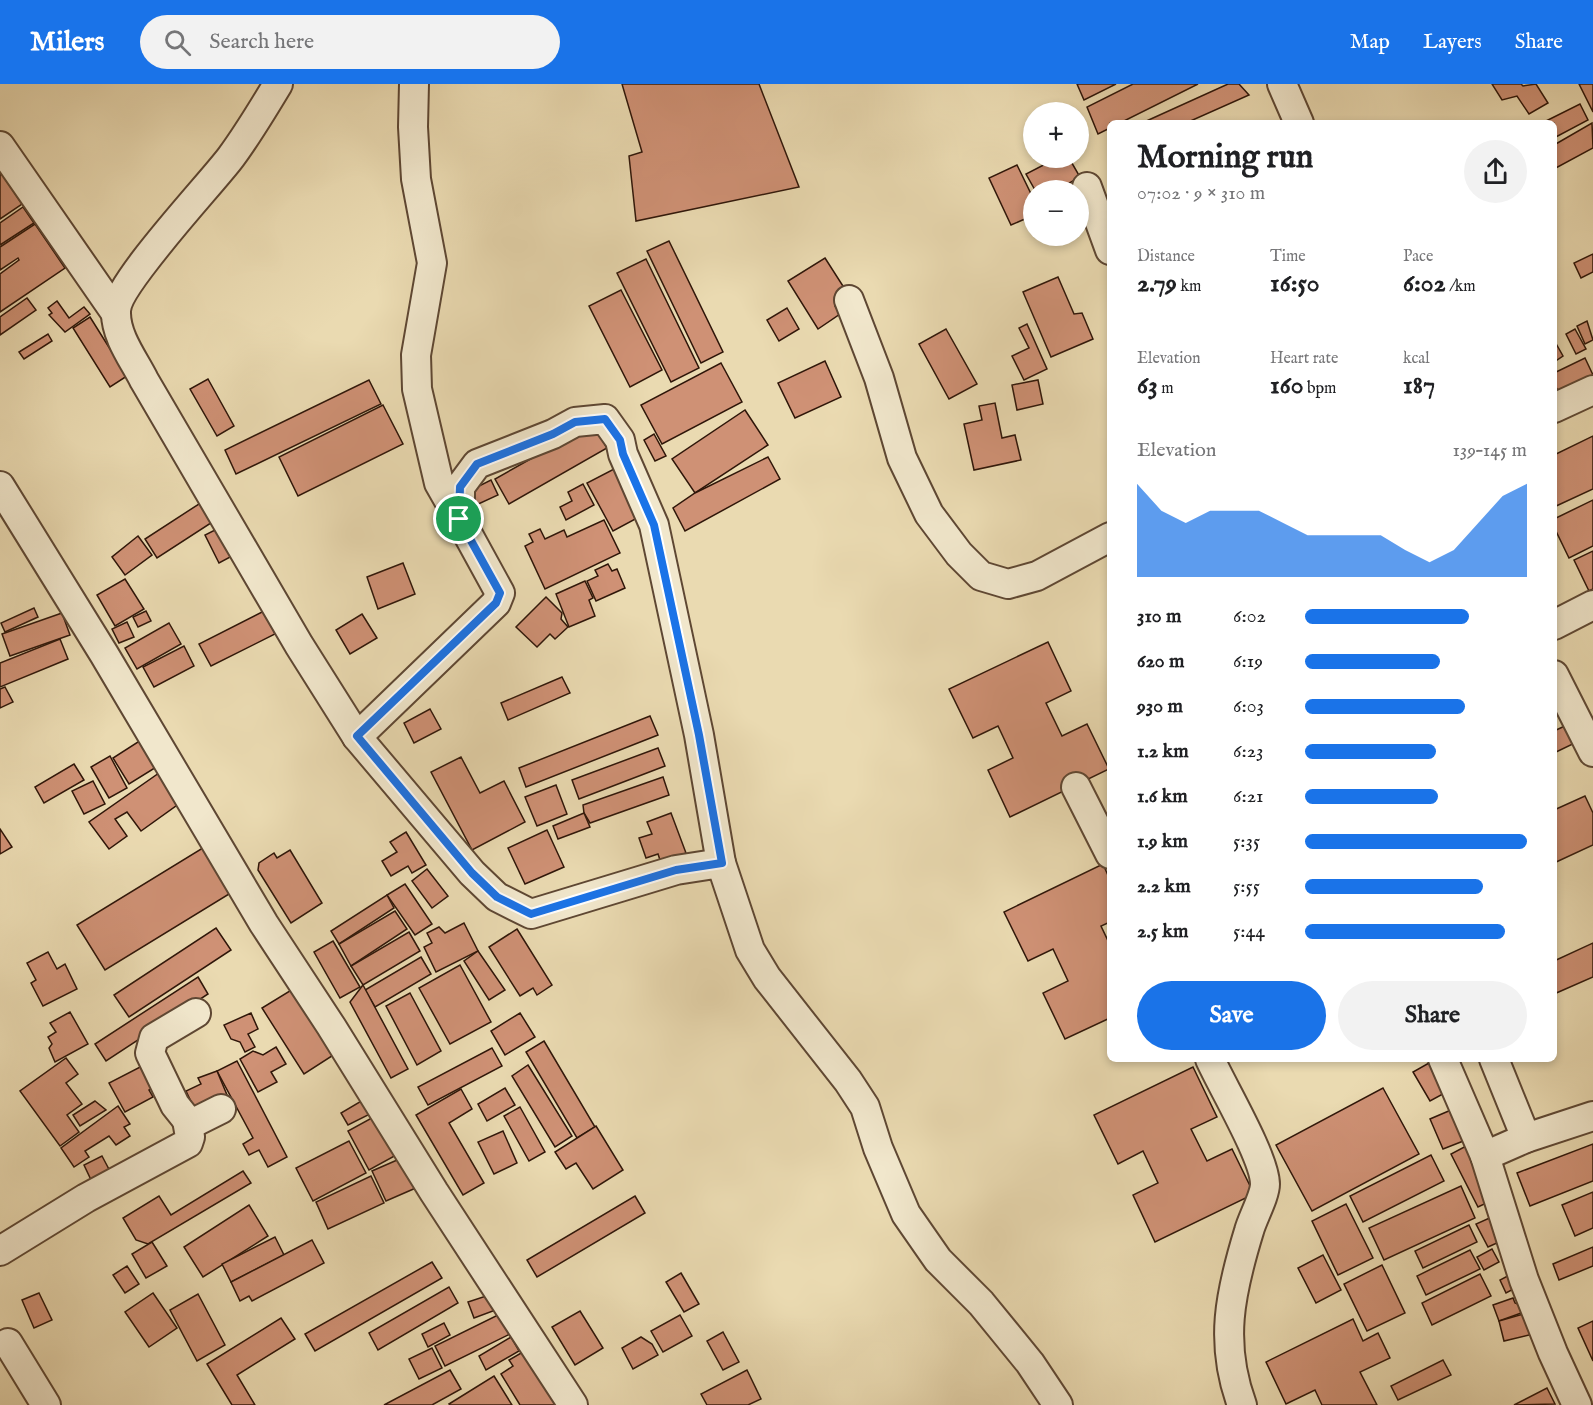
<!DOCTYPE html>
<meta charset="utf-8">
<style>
body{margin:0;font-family:"IM FELL English",serif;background:#f2f2f2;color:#202124;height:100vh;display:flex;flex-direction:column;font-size:22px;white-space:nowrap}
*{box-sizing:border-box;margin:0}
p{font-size:20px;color:#757577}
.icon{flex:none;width:33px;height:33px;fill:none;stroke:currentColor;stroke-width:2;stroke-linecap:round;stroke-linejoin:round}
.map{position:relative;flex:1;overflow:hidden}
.panel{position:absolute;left:1107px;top:36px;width:450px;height:942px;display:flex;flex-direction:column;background:#fff;border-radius:9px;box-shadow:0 3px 9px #0003}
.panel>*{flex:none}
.buttons{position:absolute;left:1023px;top:18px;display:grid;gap:12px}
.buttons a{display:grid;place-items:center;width:66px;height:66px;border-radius:50%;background:#fff;box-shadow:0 3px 9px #0003;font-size:30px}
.pin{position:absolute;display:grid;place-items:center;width:51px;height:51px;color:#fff;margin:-26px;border:3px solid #fff;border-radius:50%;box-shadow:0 2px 6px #0007}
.round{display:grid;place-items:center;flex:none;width:63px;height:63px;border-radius:32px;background:#f2f2f2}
.overview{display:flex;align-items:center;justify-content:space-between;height:102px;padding:0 30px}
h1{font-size:33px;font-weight:700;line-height:45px}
.metrics{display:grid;grid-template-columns:repeat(3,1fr);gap:9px;height:102px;padding:6px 30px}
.metrics div{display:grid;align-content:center}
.metrics b{font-size:26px;font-weight:700}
.metrics small{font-size:16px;font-weight:400}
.metrics p{font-size:16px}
.chart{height:168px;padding:12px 30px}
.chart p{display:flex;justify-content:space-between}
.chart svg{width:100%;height:108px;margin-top:6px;fill:#1a73e8;opacity:.7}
.primary-button{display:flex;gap:12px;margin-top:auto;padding:12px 30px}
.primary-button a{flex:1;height:69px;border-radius:36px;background:#1a73e8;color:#fff;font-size:24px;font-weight:700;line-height:69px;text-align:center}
.primary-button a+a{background:#f2f2f2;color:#202124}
ul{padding:0 30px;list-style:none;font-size:20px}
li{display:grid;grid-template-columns:96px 72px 1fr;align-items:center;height:45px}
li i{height:15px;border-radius:8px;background:#1a73e8}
header{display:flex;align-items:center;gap:36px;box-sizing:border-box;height:84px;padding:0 30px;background:#1a73e8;color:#fff}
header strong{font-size:28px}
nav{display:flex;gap:33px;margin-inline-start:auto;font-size:21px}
.search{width:420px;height:54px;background:#f2f2f2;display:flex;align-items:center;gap:15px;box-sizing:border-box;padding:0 21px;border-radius:33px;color:#757577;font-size:22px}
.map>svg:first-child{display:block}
.building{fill:#cf9175;stroke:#2f1609;stroke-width:1.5}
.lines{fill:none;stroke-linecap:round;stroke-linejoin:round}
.street-casing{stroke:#5e4733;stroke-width:32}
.street{stroke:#f1e7cc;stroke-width:28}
.route-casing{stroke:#fff;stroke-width:12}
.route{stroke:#1a73e8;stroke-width:8}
</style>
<header>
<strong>Milers</strong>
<div class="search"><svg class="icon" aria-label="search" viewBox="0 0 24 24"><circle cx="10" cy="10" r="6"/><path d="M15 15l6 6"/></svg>Search here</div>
<nav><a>Map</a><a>Layers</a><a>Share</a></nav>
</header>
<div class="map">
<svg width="1593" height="1321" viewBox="0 0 1593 1321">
<rect width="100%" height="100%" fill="#eadab1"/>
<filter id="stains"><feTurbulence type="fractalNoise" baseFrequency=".00333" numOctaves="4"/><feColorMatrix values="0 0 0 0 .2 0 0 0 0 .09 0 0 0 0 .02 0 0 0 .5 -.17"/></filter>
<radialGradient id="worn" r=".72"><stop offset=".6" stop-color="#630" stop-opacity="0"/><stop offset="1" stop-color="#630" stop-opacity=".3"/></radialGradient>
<!-- building -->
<g class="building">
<path d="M622 0H759L799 103 636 137 629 72 642 68Z"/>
<path d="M1077 0H1116L1084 16Z"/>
<path d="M1133 0H1198L1120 39H1110V44L1098 50 1087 23Z"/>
<path d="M1228 0H1239L1249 11 1186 39H1142Z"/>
<path d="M1492 0H1521L1523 2 1536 0 1548 19 1529 30 1517 12 1502 16Z"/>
<path d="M1579 0H1593V28Z"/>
<path d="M1580 20 1588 36 1554 54V39H1542Z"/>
<path d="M1592 39 1593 64 1554 85V61Z"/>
<path d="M1057 74H1069L1080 93 1064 102 1066 106H1035L1026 90Z"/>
<path d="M1017 81 1034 116V131L1011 141 989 94Z"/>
<path d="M2 90 22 120 0 135V91Z"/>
<path d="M23 123 34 139 0 161V139Z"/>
<path d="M35 140 65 184 0 228V190L19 176 18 174 0 186V163Z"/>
<path d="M669 157 723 268 701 279 647 167Z"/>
<path d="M1593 170V188L1581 194 1574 179Z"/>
<path d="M825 174 850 213 835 222 840 230 818 245 788 197Z"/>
<path d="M646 175 699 284 671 298 617 189Z"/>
<path d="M1058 193 1074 230 1082 229 1093 255 1051 273 1023 208Z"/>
<path d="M621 206 662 286 630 303 589 222Z"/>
<path d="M27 214 36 226 0 251V233Z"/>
<path d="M57 217 69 234 84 223 90 230 65 248 49 231 52 229 48 224Z"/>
<path d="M787 224 799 245 779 257 767 236Z"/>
<path d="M90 233 127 292 110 303 73 244Z"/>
<path d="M1587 237 1593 256 1585 260 1577 242Z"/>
<path d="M1027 240 1047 285 1024 296 1012 272 1029 264 1019 244Z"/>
<path d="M946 245 977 300 949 315 919 260Z"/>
<path d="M1575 245 1586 265 1576 270 1566 250Z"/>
<path d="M48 250 52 257 24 275 19 268Z"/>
<path d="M1554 256 1563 272 1554 278Z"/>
<path d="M1585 274 1593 291 1558 307 1554 299V289Z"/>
<path d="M825 277 841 313 795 334 778 299Z"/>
<path d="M721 279 742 318 662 360 641 321Z"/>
<path d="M208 295 234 342 217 352 190 305Z"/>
<path d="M369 296 381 320 236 390 225 366Z"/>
<path d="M1038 296 1043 320 1017 326 1012 301Z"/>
<path d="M995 319 1002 354 1015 351 1021 376 974 386 964 340 982 336 979 322Z"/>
<path d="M383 321 403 360 298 412 279 373Z"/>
<path d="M745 326 768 361 695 409 672 375Z"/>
<path d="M593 340 607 364 509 420 495 395Z"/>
<path d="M654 350 666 372 655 377 644 356Z"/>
<path d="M1593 352V405L1554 423V371Z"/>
<path d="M768 373 780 395 685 447 673 424 695 409Z"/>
<path d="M616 384 641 432 613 447 587 399Z"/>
<path d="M491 396 498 411 474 422 467 408Z"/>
<path d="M583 400 594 421 566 436 560 423 572 417 568 408Z"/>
<path d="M1593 416V462L1569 474 1554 443V435Z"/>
<path d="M202 418 214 437 157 474 145 455Z"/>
<path d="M604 436 620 469 545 505 525 462 533 458 529 450 540 445 545 455 564 446 567 453Z"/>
<path d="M219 444 234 471 219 479 205 451Z"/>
<path d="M138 452 152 471 125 491 112 473Z"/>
<path d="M1593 467V505L1589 507 1574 476Z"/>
<path d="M403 479 415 510 378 525 367 493Z"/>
<path d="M608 480 612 487 617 485 625 504 596 517 587 497 598 492 595 486Z"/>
<path d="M125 495 144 525 115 542 97 511Z"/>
<path d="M585 497 593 514 589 516 595 532 569 543 556 510Z"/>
<path d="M546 513 562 529 561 535 568 543 555 555 550 550 537 563 516 543Z"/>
<path d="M34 524 38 533 5 548 1 539Z"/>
<path d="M146 527 151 537 138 543 133 533Z"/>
<path d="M264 527 275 550 211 582 199 560Z"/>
<path d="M62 529 70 551 10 572 2 550Z"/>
<path d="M362 530 377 554 350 570 336 546Z"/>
<path d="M127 538 134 553 119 559 112 545Z"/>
<path d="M169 539 181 560 137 585 125 564Z"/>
<path d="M60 555 68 575 0 603V579Z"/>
<path d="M1048 558 1071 607 1046 619 1062 652 1087 640 1109 685 1010 733 988 686 1013 674 998 642 973 654 949 605Z"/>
<path d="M184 562 194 582 154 603 143 583Z"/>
<path d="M562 593 570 609 508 636 501 619Z"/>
<path d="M5 603 13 618 0 624V605Z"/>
<path d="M430 625 441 645 414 659 404 639Z"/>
<path d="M650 632 658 651 526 703 519 684Z"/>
<path d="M1569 640 1577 658 1554 669V647Z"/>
<path d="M141 656 158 682 129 700 113 674Z"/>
<path d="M658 664 665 682 579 715 572 696Z"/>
<path d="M110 672 127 704 109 714 91 683Z"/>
<path d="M461 673 480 709 504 697 525 738 472 766 431 688Z"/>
<path d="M74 680 84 696 44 719 35 703Z"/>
<path d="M159 689 180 719 141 747 127 728 115 735 127 752 109 765 89 738Z"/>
<path d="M663 693 669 711 590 739 584 729 583 721Z"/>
<path d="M93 697 105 720 84 730 72 707Z"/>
<path d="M556 701 567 730 537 742 525 713Z"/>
<path d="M1585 712 1593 729V761L1554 779V726Z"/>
<path d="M584 729 590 743 558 755 553 742Z"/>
<path d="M671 729 686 769 661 779 658 770 646 774 639 754 652 750 647 738Z"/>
<path d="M0 745 12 763 0 770Z"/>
<path d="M547 746 564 783 525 800 508 764Z"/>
<path d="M406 748 426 781 412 789 408 782 391 792 382 777 397 768 390 758Z"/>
<path d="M206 762 234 807 105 886 77 841Z"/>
<path d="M290 766 322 819 291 839 258 786 259 779 274 769 277 774Z"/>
<path d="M1103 780 1110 796V838L1101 842 1110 861V934L1065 955 1043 909 1068 897 1053 865 1028 877 1004 828Z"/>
<path d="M427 785 448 812 432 824 412 797Z"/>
<path d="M405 800 432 840 415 851 387 811Z"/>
<path d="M387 811 394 824 339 860 331 847Z"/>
<path d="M395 827 407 845 351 882 339 860Z"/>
<path d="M464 839 478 867 436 888 424 863 432 859 427 849 439 843 445 849Z"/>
<path d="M216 844 231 866 129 933 114 911Z"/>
<path d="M517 845 552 901 537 911 533 904 520 912 489 863Z"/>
<path d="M409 848 420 867 363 901 351 882Z"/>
<path d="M333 857 360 903 340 914 314 868Z"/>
<path d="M1593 859V893L1554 910V877Z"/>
<path d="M478 867 505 906 489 916 464 877Z"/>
<path d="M48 868 57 885 65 880 77 905 43 922 31 899 36 896 27 879Z"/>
<path d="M421 873 431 890 375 923 365 906Z"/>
<path d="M460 881 491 938 450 960 419 904Z"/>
<path d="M198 893 208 910 106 977 95 960Z"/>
<path d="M363 901 408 985 391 994 350 918Z"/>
<path d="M293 905 335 970 304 990 262 924Z"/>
<path d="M410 909 441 967 417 981 386 922Z"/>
<path d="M70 928 88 960 55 978 49 964 52 960 48 953 56 948 50 939Z"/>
<path d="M251 929 258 945 248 950 255 963 245 968 240 958 231 955 224 941Z"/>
<path d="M520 929 535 953 505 971 491 947Z"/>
<path d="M544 957 595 1043 577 1054 526 968Z"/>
<path d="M276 963 286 980 271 988 277 998 258 1008 240 975 253 967 263 971Z"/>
<path d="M492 964 502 982 428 1021 418 1003Z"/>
<path d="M66 974 78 990 66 999 82 1020 67 1031 79 1048 60 1062 20 1007Z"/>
<path d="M1436 975 1454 1004 1430 1017 1413 988Z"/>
<path d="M237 977 287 1073 268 1083 259 1066 249 1071 243 1060 253 1054 217 987Z"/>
<path d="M144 981 155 1003 149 1006 153 1013 125 1028 109 999Z"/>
<path d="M528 981 572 1052 555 1063 512 992Z"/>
<path d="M1193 983 1217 1033 1191 1045 1207 1077 1232 1065 1254 1110 1155 1158 1133 1111 1158 1099 1143 1067 1118 1080 1094 1031Z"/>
<path d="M217 987 227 1011 195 1026 186 1007 201 1000 198 994Z"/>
<path d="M505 1004 515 1021 487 1037 478 1020Z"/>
<path d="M1383 1004 1419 1070 1312 1127 1276 1061Z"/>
<path d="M461 1005 472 1025 449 1039 484 1099 463 1111 416 1031Z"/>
<path d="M363 1016 370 1030 348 1041 341 1029Z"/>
<path d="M95 1017 106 1026 80 1042 73 1031Z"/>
<path d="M118 1022 130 1040 124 1043 130 1052 116 1061 109 1052 85 1067 89 1073 74 1083 61 1064Z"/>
<path d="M520 1023 545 1068 529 1077 504 1032Z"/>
<path d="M1458 1023 1471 1054 1443 1065 1430 1035Z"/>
<path d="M379 1030 400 1069 369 1086 348 1047Z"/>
<path d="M596 1042 623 1086 593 1105 576 1079 566 1085 555 1068Z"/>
<path d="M503 1047 517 1079 494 1090 478 1058Z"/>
<path d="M349 1057 366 1089 313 1117 296 1084Z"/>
<path d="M1593 1060V1097L1530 1122 1517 1089Z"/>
<path d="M1468 1061 1495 1115 1478 1123 1451 1070Z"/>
<path d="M1431 1071 1444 1097 1363 1138 1350 1112Z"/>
<path d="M102 1072 122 1110 102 1119 84 1081Z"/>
<path d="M404 1073 418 1103 386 1117 372 1087Z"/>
<path d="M243 1087 251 1099 148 1160 136 1156 123 1134 159 1112 171 1131Z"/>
<path d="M371 1092 384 1119 328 1145 316 1118Z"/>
<path d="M1461 1102 1475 1134 1384 1176 1369 1144Z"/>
<path d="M1593 1108V1144L1575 1152 1562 1121Z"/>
<path d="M635 1112 645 1129 537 1193 527 1176Z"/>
<path d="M1346 1120 1373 1174 1338 1191 1312 1137Z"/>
<path d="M249 1121 268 1152 203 1193 184 1163Z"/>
<path d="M1494 1132 1506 1155 1488 1163 1476 1140Z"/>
<path d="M1469 1141 1477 1158 1423 1184 1415 1167Z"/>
<path d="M275 1153 284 1171 231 1198 222 1180Z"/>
<path d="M312 1156 324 1179 252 1217 249 1212 240 1217 231 1198Z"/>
<path d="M152 1158 167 1182 146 1194 132 1170Z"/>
<path d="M1593 1163V1182L1559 1196 1553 1180Z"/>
<path d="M1492 1165 1499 1178 1484 1186 1477 1173Z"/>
<path d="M1470 1166 1480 1185 1426 1211 1417 1192Z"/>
<path d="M1323 1171 1341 1206 1316 1219 1298 1184Z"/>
<path d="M432 1178 442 1194 315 1267 305 1250Z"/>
<path d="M1382 1181 1405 1229 1367 1247 1344 1200Z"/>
<path d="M127 1182 139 1200 125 1209 113 1191Z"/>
<path d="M1517 1187 1523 1200 1506 1209 1500 1196Z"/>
<path d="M681 1189 699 1220 684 1228 666 1198Z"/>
<path d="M1480 1190 1491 1212 1432 1241 1422 1219Z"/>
<path d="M449 1203 458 1219 378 1266 369 1249Z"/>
<path d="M39 1209 52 1236 34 1244 22 1216Z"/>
<path d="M153 1209 177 1244 149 1263 125 1228Z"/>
<path d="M198 1210 225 1261 197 1277 170 1226Z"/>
<path d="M489 1211 501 1224 474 1234 468 1218Z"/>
<path d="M1513 1214 1515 1219 1523 1222 1524 1228 1499 1237 1493 1221Z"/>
<path d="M580 1227 603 1264 575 1281 552 1243Z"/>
<path d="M502 1229 512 1249 445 1282 435 1262Z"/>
<path d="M1527 1229 1533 1250 1504 1257 1499 1237Z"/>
<path d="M680 1231 692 1252 663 1268 651 1247Z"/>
<path d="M281 1234 295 1255 237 1291 255 1321H232L207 1280Z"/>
<path d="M1353 1235 1363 1257 1378 1249 1390 1274 1360 1288 1377 1321H1322L1315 1306 1286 1320 1266 1278Z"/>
<path d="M1593 1237V1277L1578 1244Z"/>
<path d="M444 1239 450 1251 428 1263 422 1250Z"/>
<path d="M723 1248 739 1278 723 1286 707 1257Z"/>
<path d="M511 1253 519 1267 486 1286 479 1272Z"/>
<path d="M641 1253 652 1260 658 1271 633 1285 622 1264Z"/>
<path d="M432 1264 442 1284 419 1295 409 1275Z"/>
<path d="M528 1265 560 1321H520L501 1290 513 1282 509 1276Z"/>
<path d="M1443 1276 1451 1291 1398 1316 1391 1302Z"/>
<path d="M450 1286 461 1305 432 1321H384Z"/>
<path d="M747 1286 761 1315 748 1321H707L701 1310Z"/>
<path d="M494 1292 512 1321H450L449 1320Z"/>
<path d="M1547 1304 1555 1320 1514 1321Z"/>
</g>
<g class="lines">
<!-- street casing -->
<g class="street-casing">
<g id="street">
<path d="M278 0C263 25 248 50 231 73 211 100 114 202 116 229 116 253 134 276 144 296L299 561 357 653 472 789 497 813 531 830 676 786 721 779 750 866 767 894 848 997 865 1023 878 1064 906 1130 938 1176 981 1219 1030 1279 1058 1321"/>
<path d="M414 0 413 43 416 95 432 179 416 271 417 305 439 399 460 436V403L477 380 553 350 575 338 605 335 620 356 623 370 654 441 699 651 721 779"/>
<path d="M1282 0 1299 39"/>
<path d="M0 62 115 228"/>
<path d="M1087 103 1110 166"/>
<path d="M849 216 879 294 902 374 929 430 959 470 981 492 1008 500 1037 492 1110 453"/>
<path d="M1554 324 1593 306"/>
<path d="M0 402 104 570 264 840 331 942 434 1108 573 1321"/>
<path d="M1554 541 1593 521"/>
<path d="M1554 591 1593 668"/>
<path d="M357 653 496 519 500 509 460 436"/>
<path d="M1076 703 1110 770"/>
<path d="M196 929 154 954 150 969 175 1021 187 1036 197 1037 221 1025"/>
<path d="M1210 975C1222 1002 1265 1074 1265 1100 1265 1112 1252 1135 1249 1147 1230 1209 1219 1259 1242 1321"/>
<path d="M1443 975 1485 1072 1524 1196 1553 1269 1577 1321"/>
<path d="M1494 975 1526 1054"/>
<path d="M1485 1072 1526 1054 1593 1032"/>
<path d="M0 1167 86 1114 188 1059 190 1053 187 1036"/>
<path d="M8 1259 46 1321"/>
</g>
</g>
<!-- street -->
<use href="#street" class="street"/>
</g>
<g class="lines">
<!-- route casing -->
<g class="route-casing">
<path id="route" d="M605 335 620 356 623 370 654 441 699 651 722 779 676 786 531 830 497 813 472 789 357 652 496 519 500 509 459 435 460 403 477 380 553 350 575 338Z"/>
</g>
<!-- route -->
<use href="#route" class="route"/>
</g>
<rect width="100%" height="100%" filter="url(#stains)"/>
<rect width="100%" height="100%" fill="url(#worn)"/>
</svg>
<div class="buttons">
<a>+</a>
<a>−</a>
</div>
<div class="pin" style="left:459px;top:435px;background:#1e9e55"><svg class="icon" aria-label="arrive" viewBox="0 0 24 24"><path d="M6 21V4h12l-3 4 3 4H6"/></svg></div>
<section class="panel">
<div class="overview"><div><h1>Morning run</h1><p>07:02 · 9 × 310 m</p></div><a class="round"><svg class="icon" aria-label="share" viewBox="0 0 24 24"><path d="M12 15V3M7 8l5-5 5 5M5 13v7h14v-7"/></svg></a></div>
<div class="metrics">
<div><p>Distance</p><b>2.79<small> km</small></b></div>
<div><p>Time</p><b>16:50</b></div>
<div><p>Pace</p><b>6:02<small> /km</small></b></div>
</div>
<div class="metrics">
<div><p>Elevation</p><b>63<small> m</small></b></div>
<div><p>Heart rate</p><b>160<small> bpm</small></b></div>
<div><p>kcal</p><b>187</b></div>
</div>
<div class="chart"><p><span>Elevation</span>139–145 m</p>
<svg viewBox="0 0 160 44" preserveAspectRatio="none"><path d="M0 44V6L10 17L20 22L30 17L40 17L50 17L60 22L70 27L80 27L90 27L100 27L110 33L120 38L130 33L140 22L150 11L160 6V44z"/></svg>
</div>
<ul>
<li><b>310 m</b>6:02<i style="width:74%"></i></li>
<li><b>620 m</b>6:19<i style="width:61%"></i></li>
<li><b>930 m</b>6:03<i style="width:72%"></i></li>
<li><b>1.2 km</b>6:23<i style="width:59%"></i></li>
<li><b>1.6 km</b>6:21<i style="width:60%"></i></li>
<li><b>1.9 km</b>5:35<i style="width:100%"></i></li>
<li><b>2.2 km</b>5:55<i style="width:80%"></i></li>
<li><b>2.5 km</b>5:44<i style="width:90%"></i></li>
</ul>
<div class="primary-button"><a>Save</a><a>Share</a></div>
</section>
</div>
